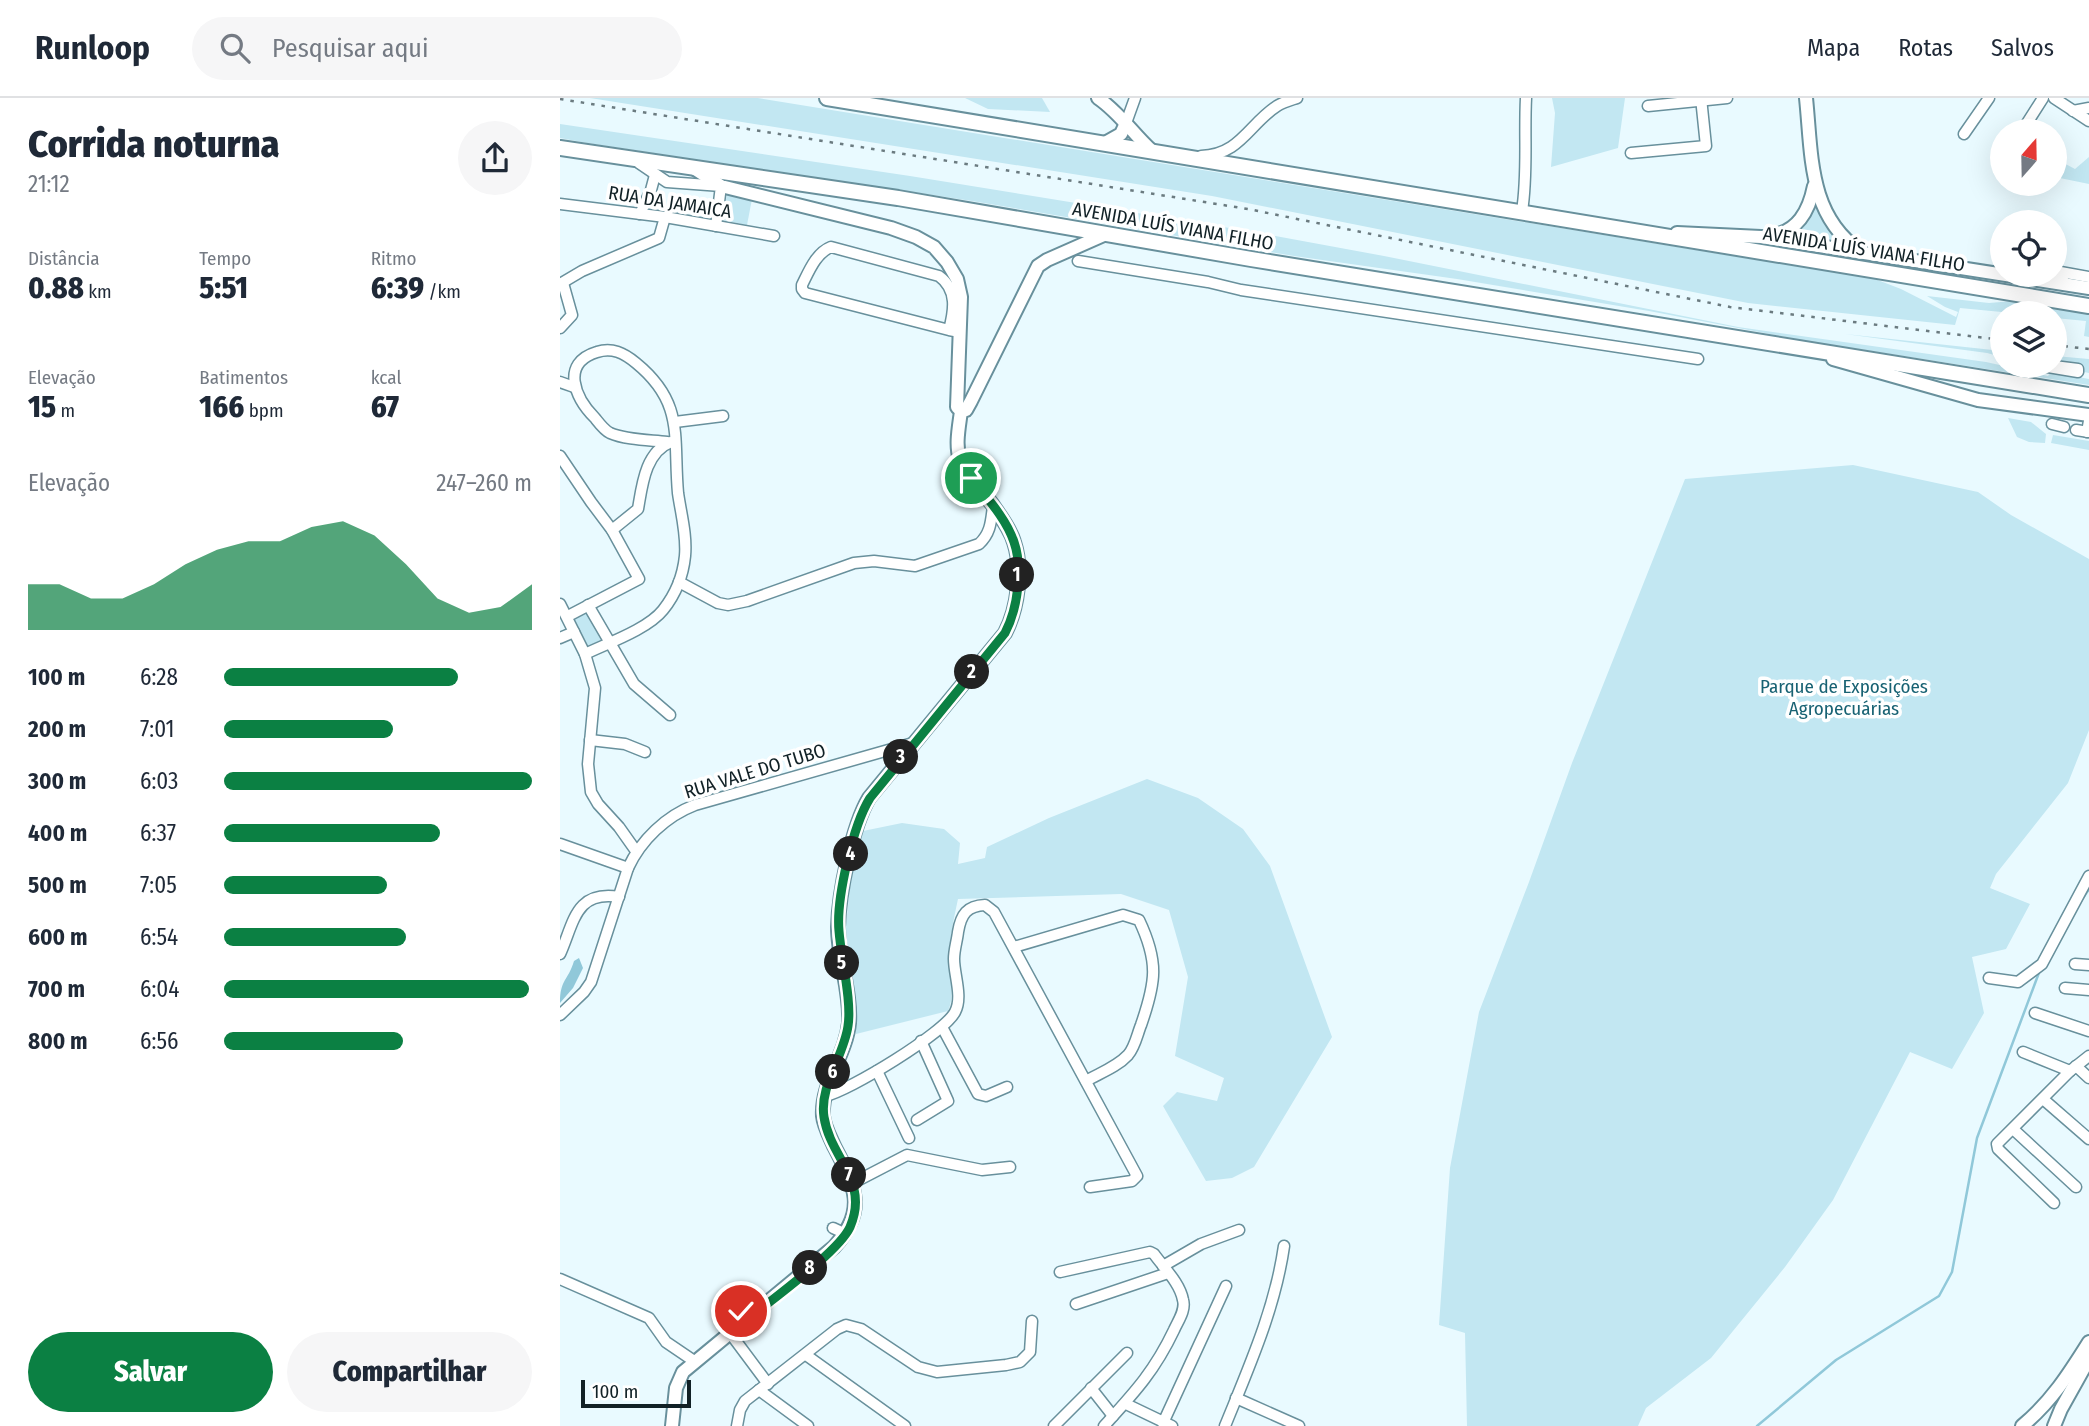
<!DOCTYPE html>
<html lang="pt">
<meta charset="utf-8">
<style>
body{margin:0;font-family:"Fira Sans Condensed",sans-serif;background:#f6f6f7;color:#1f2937;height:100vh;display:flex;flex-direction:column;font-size:26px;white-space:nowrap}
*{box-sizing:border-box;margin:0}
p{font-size:23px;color:#747a83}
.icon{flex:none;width:38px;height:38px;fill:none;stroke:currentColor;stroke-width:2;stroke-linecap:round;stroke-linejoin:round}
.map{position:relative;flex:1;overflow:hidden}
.panel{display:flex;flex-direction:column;background:#fff;width:560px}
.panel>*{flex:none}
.needle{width:46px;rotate:20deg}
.fabs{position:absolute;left:1430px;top:21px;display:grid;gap:14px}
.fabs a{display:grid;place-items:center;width:77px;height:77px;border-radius:50%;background:#fff;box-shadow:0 7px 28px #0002;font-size:35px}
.scale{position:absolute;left:21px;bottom:18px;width:110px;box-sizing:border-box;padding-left:7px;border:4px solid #112126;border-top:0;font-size:19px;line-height:24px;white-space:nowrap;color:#112126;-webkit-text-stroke:5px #fff;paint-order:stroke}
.pin{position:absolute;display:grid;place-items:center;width:60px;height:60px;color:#fff;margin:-30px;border:4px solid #fff;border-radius:50%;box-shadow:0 2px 7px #0007}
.km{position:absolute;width:35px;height:35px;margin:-18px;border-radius:50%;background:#222;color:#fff;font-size:19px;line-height:35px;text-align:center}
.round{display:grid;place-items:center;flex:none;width:74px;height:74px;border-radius:37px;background:#f6f6f7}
.overview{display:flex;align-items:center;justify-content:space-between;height:119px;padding:0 28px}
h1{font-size:38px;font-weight:800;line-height:52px}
.figures{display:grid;grid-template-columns:repeat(3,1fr);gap:10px;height:119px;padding:7px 28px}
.figures div{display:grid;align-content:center}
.figures b{font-size:30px;font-weight:800}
.figures small{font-size:19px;font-weight:400}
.figures p{font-size:19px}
.chart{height:196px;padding:14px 28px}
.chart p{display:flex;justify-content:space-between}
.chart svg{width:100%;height:126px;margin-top:7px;fill:#0b8043;opacity:.7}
.action{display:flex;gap:14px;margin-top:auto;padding:14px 28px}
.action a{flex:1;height:80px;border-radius:42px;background:#0b8043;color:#fff;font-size:28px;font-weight:800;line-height:80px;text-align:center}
.action a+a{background:#f6f6f7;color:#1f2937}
ul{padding:0 28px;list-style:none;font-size:23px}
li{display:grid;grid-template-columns:112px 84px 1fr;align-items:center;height:52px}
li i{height:18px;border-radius:9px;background:#0b8043}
header{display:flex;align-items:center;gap:42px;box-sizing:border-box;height:98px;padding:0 35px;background:#fff;border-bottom:2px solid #e0e1e3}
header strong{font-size:33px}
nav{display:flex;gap:38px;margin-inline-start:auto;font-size:24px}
.search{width:490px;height:63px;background:#f6f6f7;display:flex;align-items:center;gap:18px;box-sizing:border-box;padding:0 24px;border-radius:38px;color:#747a83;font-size:26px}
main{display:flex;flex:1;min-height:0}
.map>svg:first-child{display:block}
.green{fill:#c2e7f2}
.water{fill:#90c8d9}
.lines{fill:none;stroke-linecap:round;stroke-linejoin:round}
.stream{stroke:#90c8d9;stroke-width:2.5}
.minor-casing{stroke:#68909c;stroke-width:13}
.major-casing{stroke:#68909c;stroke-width:16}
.highway-casing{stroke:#68909c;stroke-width:18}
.minor{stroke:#fff;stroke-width:10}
.major{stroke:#fff;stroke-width:12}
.highway{stroke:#fff;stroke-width:14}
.rail{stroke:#6b7b80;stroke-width:2.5;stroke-dasharray:3.5 7;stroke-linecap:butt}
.route-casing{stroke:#fff;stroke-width:14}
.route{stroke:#0b8043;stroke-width:9}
.labels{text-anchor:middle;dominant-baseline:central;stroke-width:7;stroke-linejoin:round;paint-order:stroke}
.street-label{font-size:19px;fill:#112126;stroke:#fff}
.park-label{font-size:19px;fill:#186273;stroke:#fff}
</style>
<header>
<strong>Runloop</strong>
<div class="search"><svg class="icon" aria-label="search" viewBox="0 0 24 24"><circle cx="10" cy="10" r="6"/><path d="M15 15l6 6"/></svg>Pesquisar aqui</div>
<nav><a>Mapa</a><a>Rotas</a><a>Salvos</a></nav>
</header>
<main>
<section class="panel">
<div class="overview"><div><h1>Corrida noturna</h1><p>21:12</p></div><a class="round"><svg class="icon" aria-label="share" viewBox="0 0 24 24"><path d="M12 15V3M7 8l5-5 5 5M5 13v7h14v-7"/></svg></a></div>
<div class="figures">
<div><p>Distância</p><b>0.88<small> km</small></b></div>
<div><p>Tempo</p><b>5:51</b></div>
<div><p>Ritmo</p><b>6:39<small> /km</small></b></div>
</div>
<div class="figures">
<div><p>Elevação</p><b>15<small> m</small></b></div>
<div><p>Batimentos</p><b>166<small> bpm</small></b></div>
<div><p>kcal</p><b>67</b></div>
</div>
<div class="chart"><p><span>Elevação</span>247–260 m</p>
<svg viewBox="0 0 160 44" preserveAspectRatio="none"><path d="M0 44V28L10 28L20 33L30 33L40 28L50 21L60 16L70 13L80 13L90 8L100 6L110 11L120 21L130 33L140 38L150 36L160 28V44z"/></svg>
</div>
<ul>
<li><b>100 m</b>6:28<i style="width:76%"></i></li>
<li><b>200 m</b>7:01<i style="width:55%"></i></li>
<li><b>300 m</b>6:03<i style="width:100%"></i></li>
<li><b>400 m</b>6:37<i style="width:70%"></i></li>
<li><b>500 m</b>7:05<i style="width:53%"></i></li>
<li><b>600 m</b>6:54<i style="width:59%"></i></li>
<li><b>700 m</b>6:04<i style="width:99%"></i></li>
<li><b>800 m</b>6:56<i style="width:58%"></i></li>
</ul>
<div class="action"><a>Salvar</a><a>Compartilhar</a></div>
</section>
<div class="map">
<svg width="1529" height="1328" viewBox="0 0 1529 1328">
<rect width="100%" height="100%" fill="#e9faff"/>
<!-- green -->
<g class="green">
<path d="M30 0H198L1315 181 1341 191 1396 219 1398 214 1385 209 1367 198 1429 205 1453 203 1529 216V239L1524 238 1526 223 1495 220 1494 215H1452L1400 210 1395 227 1188 205 652 98Z"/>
<path d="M405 0H482L490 14 428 11Z"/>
<path d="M992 0H1065L1058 50 991 69 995 15Z"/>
<path d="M0 26 350 78 694 134 824 158 1178 229 1426 264 1488 278 1491 274 1529 281V287L1241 242 1089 213 897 181 734 158 412 103 27 45 0 40Z"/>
<path d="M1494 48 1498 50V62L1515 71 1529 59V86L1495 79Z"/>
<path d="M167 96 192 101 187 127 162 122Z"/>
<path d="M1257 106 1287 149 1229 139 1242 131Z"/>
<path d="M1285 236 1442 253V259L1427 255Z"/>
<path d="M1495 258 1529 261V275L1494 268Z"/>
<path d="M1448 320 1471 324 1486 336 1485 345 1469 344 1457 339Z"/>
<path d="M1493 337 1529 343V352L1491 345Z"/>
<path d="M1293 367 1418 394 1451 417 1529 461V632L1508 685 1436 776 1430 790 1470 806 1446 851 1412 859 1424 915 1392 971 1350 954 1273 1102 1225 1169 1151 1260 1086 1310 1078 1328H907L905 1235 879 1227 890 1070 919 914 969 784 1012 665 1125 381Z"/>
<path d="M27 511 42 542 25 550 11 519Z"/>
<path d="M587 681 638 700 683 731 710 768 772 939 694 1069 672 1080 646 1083 603 1008 617 994 657 1003 664 980 615 958 628 879 609 812 561 796 398 801C394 820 390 838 389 857 388 876 396 896 388 913L296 936 285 834 291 782 303 733 342 725 384 731 400 745 398 766 425 760 427 749 489 720Z"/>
</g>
<!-- water -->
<path class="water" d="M19 860 23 870 13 890 0 905C0 881 8 883 14 863Z"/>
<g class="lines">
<!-- stream -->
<g class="stream">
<path d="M1519 806 1529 791"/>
<path d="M1197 1328 1276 1262 1379 1198 1392 1174 1417 1040 1480 872"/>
</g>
<!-- minor casing -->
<g class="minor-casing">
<g id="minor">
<path d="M1494 0 1529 23"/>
<path d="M1088 8 1167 0"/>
<path d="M1513 13 1529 10"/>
<path d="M566 25 575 0"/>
<path d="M1462 33 1483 0"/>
<path d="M1404 36 1429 0"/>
<path d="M1071 55 1146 48 1141 0"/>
<path d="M641 58C680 57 689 26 717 8 723 4 731 2 737 0"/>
<path d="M79 65 107 84 161 88 156 128"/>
<path d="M0 106 105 119 214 138"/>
<path d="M962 113C968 76 964 38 966 0"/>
<path d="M80 116 91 92 95 77"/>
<path d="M518 163 648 184 681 192 1138 261"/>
<path d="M1495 173 1529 179"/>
<path d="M1485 177 1503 180"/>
<path d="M0 186 22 173 99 140 105 119"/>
<path d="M0 230 12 217 3 185"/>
<path d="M389 232C394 213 398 192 379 178L271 149C256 155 249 173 242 187V191L245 195 389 232 400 234"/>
<path d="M1482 268 1518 274V271L1494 268"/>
<path d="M0 284 14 289"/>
<path d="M115 324 163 318"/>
<path d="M1492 326 1504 329"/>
<path d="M1516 332 1529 334"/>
<path d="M1527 334 1529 323"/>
<path d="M0 358 31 404 52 432 79 481 8 518"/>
<path d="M52 432 78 411C82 388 85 354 111 344"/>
<path d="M119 484 158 505 168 507 187 503 294 465 314 463 355 468 419 446C431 435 431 423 433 408"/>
<path d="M0 506 25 556 35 590 28 666 31 694 38 706 59 729 76 753"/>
<path d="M28 507 74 586 110 617"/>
<path d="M0 540 14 534"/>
<path d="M25 556C48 545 88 531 103 512 115 497 123 478 125 458 127 437 121 416 118 395 113 339 125 305 76 265 64 255 52 249 37 254 0 265 15 300 35 320 39 325 44 332 50 335 66 342 90 342 107 344"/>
<path d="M30 642 65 646 85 654"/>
<path d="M0 746 68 770"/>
<path d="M454 849 563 817 579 822C599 864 596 884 581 927 577 937 575 949 568 957 557 969 540 975 526 983"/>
<path d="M0 856C14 825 15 792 59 799"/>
<path d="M1515 866 1529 867"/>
<path d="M1429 880 1458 884 1482 866 1529 778"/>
<path d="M1505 890 1529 892"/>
<path d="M1475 915 1529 933"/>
<path d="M0 917 24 894 31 884 68 770C81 742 106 718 135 707L353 645"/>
<path d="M382 929 418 996 426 998 447 989"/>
<path d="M1463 954 1510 973"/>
<path d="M1516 968 1529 980"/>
<path d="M317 973 349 1040"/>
<path d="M265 998C289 993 384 935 395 914 403 899 394 877 394 861 394 852 397 843 398 834 401 816 407 808 425 807L434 814 577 1078 572 1083 530 1089"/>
<path d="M1483 1001 1529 1041"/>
<path d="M357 1022 388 1003 361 943"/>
<path d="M1453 1031 1516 1089"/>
<path d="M293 1085 347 1057 422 1072 450 1069"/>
<path d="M1494 1105 1438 1051 1437 1046 1510 973 1529 958"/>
<path d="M273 1130 286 1136"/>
<path d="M603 1168 641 1146 679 1132"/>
<path d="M500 1174 590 1154 594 1156C604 1170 620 1185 623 1202 626 1212 618 1223 614 1232 594 1274 574 1295 544 1328"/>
<path d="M0 1181 89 1220 106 1244 134 1263"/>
<path d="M516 1206 608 1175"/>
<path d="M170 1235 208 1286"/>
<path d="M246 1257 345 1328"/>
<path d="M531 1290 553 1318"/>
<path d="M199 1292 248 1328"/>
<path d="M676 1300 739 1328"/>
<path d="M566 1306 612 1328"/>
<path d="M603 1325 666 1188"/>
<path d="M177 1328 180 1312 185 1303 277 1231 286 1227 301 1231 358 1269 377 1274 446 1267 460 1264 470 1254 472 1223"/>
<path d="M494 1328 567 1255"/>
<path d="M665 1328C689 1269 715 1211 724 1148"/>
</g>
</g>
<!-- major casing -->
<g class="major-casing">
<g id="major">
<path d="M538 0C560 15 573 36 592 53"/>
<path d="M1246 0C1252 57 1248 117 1300 153"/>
<path d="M545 45 561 36 566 25"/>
<path d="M1117 135 1201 139 1529 190"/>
<path d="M1210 138C1238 134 1249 113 1254 88"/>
<path d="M1273 261 1418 302 1529 317"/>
<path d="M401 313 406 312 411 303 478 168 487 162 546 136"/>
<path d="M112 1328 116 1290 123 1274 274 1149C308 1112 295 1088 274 1048 270 1039 264 1028 263 1018 261 985 286 957 289 925 291 893 278 861 278 829 279 795 292 729 309 700L445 535C458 510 463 471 454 444 450 430 440 418 432 406 421 392 406 379 400 362 395 347 399 329 401 313L397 309 401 199 397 181 387 164 374 149 356 139 331 130 161 88 135 71"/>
<path d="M1462 1328C1491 1304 1509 1276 1529 1244"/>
<path d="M1494 1328 1501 1311 1529 1261"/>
</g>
</g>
<!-- highway casing -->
<g class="highway-casing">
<g id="highway">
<path d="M267 0 1529 208"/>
<path d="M0 50 338 100 691 161 1529 297"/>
</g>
</g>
<!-- minor -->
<use href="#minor" class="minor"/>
<!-- major -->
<use href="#major" class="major"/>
<!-- highway -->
<use href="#highway" class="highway"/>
<!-- rail -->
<g class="rail">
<path d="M0 1 688 111 1170 209 1442 242"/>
<path d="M1494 247 1529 251"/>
</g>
</g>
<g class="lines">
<!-- route casing -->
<g class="route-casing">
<path id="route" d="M181 1213 192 1218C215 1199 279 1153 290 1129 310 1083 270 1060 264 1019 259 988 284 958 288 928 292 903 281 860 279 833 276 801 293 727 310 700L445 535C458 510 463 470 454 444 446 420 426 399 411 380"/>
</g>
<!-- route -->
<use href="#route" class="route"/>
</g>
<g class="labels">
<!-- street labels -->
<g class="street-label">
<text transform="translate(110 104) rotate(9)">RUA DA JAMAICA</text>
<text transform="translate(613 128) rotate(10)">AVENIDA LUÍS VIANA FILHO</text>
<text transform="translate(1304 151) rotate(9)">AVENIDA LUÍS VIANA FILHO</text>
<text transform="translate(195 673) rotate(-17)">RUA VALE DO TUBO</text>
</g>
<!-- park labels -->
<g class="park-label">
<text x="1284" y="588">Parque de Exposições<tspan x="1284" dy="22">Agropecuárias</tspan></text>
</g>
</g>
</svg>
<div class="fabs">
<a><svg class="needle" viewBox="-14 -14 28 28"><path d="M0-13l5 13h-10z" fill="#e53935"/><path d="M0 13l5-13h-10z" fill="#747a83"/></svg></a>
<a><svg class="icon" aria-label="locate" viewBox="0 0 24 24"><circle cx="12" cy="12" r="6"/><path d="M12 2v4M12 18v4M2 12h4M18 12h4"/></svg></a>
<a><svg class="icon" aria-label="layers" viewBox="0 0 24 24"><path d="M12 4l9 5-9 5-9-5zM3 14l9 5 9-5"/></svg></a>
</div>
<div class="scale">100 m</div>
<div class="pin" style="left:411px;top:380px;background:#1e9e55"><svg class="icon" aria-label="arrive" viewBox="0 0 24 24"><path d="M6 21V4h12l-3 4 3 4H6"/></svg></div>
<div class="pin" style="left:181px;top:1213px;background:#d93025"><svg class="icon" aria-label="check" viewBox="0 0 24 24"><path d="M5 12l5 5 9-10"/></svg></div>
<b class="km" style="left:457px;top:477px">1</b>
<b class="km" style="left:412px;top:574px">2</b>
<b class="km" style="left:341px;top:659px">3</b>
<b class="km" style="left:291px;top:756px">4</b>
<b class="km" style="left:282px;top:865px">5</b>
<b class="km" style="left:273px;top:974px">6</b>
<b class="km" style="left:289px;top:1077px">7</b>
<b class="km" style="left:250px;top:1170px">8</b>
</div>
</main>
